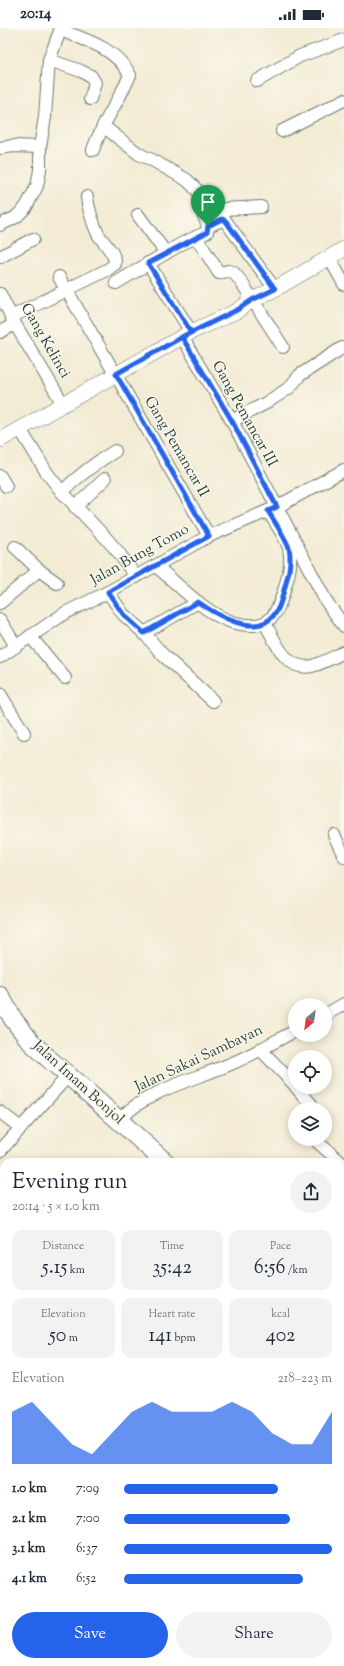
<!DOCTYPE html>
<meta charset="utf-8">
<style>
body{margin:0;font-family:"Sorts Mill Goudy",serif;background:#f2f2f3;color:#1f2937;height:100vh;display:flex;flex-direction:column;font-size:15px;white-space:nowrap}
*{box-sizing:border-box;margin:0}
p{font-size:13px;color:#747a83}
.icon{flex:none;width:22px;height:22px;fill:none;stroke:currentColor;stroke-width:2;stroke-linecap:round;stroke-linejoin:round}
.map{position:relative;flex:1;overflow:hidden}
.sheet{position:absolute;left:0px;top:1130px;width:344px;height:508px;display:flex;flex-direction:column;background:#fff;border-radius:12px 12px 0 0;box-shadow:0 2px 10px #0003}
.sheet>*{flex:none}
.needle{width:26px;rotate:209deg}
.controls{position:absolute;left:288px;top:970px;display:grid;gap:8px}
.controls a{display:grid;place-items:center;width:44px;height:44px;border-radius:50%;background:#fff;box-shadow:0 2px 10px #0003;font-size:20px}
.pin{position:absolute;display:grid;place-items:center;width:34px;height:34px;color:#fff;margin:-41px -17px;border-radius:50% 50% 50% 0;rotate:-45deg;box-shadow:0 0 4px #0007}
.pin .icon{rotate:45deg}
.round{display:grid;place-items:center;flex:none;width:42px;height:42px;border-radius:21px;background:#f2f2f3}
.overview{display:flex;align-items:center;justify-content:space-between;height:68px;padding:0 12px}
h1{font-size:22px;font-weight:600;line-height:30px}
.stats{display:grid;grid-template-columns:repeat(3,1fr);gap:6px;height:68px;padding:4px 12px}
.stats div{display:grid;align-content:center;border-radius:10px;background:#f2f2f3;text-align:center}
.stats b{font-size:20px;font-weight:600}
.stats small{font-size:11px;font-weight:400}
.stats p{font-size:11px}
.chart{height:112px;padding:8px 12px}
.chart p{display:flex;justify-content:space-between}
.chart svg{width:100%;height:72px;margin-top:4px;fill:#2563eb;opacity:.7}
.action{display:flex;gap:8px;margin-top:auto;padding:8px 12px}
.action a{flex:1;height:46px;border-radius:24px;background:#2563eb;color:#fff;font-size:16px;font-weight:600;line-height:46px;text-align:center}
.action a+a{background:#f2f2f3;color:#1f2937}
ul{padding:0 12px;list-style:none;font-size:13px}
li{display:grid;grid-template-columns:64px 48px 1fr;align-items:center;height:30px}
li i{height:10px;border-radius:5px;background:#2563eb}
.status{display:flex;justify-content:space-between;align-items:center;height:28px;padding:0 20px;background:#fff;direction:ltr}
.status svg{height:11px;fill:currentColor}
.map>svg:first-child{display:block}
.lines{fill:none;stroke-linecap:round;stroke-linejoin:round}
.minor-casing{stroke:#697a6c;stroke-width:14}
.major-casing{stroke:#697a6c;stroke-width:16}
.highway-casing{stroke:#697a6c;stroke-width:20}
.minor{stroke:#fff;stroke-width:12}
.major{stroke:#fff;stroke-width:15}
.highway{stroke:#fff;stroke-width:18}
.route-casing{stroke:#fff;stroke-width:8}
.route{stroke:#2563eb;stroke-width:5}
.labels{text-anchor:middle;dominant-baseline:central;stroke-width:3;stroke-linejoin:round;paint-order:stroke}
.street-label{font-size:15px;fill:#1f3d34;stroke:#fbf7ec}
</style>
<div class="status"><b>20:14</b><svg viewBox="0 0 49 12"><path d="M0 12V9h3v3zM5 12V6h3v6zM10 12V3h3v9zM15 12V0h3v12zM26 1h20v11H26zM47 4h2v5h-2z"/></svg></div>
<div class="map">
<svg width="344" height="1638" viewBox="0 0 344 1638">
<rect width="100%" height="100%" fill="#fbf7ec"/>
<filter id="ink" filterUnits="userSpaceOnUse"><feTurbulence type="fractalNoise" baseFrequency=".025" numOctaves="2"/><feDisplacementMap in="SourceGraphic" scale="8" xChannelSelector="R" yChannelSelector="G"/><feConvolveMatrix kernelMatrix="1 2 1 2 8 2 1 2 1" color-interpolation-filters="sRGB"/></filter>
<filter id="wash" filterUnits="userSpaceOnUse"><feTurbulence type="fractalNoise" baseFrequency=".012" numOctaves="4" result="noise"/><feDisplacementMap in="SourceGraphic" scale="16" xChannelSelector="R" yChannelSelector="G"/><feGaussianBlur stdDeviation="0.9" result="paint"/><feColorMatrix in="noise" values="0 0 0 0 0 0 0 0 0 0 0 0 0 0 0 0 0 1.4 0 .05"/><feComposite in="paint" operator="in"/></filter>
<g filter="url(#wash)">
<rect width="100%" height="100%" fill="#f3ebd4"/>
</g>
<g filter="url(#ink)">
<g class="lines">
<!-- minor casing -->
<g class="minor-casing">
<g id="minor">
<path d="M60 2C86 12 116 20 130 47 119 73 102 95 93 122"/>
<path d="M49 32 81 43 91 48 95 55 90 71"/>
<path d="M257 53 300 28 344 12"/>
<path d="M103 98 139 126 152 132 187 152 199 164 202 183 208 198"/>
<path d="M282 103 344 72"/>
<path d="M0 120 13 118 40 119"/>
<path d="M138 187 166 225"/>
<path d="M224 191 275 261"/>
<path d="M224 191 223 182 224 181 261 179"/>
<path d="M0 197 16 189 26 179 37 158 40 142V119L45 89 49 32 61 0"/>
<path d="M196 209 219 245 228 243 233 244 240 252 283 319"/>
<path d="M0 229 33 211"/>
<path d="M329 229 344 256"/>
<path d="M148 235 191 304"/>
<path d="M59 249 209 508"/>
<path d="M116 255 181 216 207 204 208 198 224 191"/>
<path d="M0 266 15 296 63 376"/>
<path d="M11 289 107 242 115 236C116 225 103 215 98 206 93 196 88 179 87 169"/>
<path d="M0 304 15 296"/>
<path d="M182 309 232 393 326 573 344 598"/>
<path d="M232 393 266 375 289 360 300 347 342 320"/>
<path d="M20 401 47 445 62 464 105 509 119 525 136 549"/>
<path d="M0 448 6 458"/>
<path d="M62 464C78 448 95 435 115 423"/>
<path d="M75 479 105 451"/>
<path d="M156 538C178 556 204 585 232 594 268 604 276 591 285 559 289 546 292 534 289 520 285 508 275 494 268 483"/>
<path d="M39 542 57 555"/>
<path d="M108 564 123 586 144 605 163 627 213 673"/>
<path d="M0 575 39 542 15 519"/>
<path d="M0 592 16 618"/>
<path d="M265 595C275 613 286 644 312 638 323 635 334 629 344 624"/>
<path d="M144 605 198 574"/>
<path d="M30 608 65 650"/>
<path d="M0 629 65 585 108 564 209 508 277 479 344 442"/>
<path d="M0 666 24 705"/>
<path d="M334 807 344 828"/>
<path d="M325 987 344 976"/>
<path d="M260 1021 295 1057"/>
<path d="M296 1059 311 1076 312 1081"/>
<path d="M0 1084 21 1100"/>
<path d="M119 1092C148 1061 197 1051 235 1034 256 1025 275 1013 295 1003"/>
<path d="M314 1111 344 1137"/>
<path d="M0 1123 68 1048"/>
<path d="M340 1159 344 1155"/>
<path d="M0 1206 4 1208"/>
<path d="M0 1241 4 1246"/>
<path d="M0 1347 4 1351"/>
<path d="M340 1409 344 1405"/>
<path d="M0 1490 4 1486"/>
<path d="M0 1502 4 1507"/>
<path d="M340 1504 344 1501"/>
<path d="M0 1592 4 1595"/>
<path d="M0 1616 4 1610"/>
<path d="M124 1634V1638"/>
<path d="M279 1634 281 1638"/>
<path d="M61 1638 65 1634"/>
</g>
</g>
<!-- major casing -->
<g class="major-casing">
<path id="major" d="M0 412 191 304 237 283 252 272 275 261 344 221"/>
</g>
<!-- highway casing -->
<g class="highway-casing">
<g id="highway">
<path d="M0 968 13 991 31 1014 49 1031 84 1061 165 1134"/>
<path d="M340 1319 344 1324"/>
</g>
</g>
<!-- minor -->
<use href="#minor" class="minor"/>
<!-- major -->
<use href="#major" class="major"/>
<!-- highway -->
<use href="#highway" class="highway"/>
</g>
</g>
<g class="lines" filter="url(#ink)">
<!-- route casing -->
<g class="route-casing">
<path id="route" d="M208 198 207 204 148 235 191 304 182 309 116 346 209 508 108 564 123 586 144 605 198 574C215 586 256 611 274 587 280 580 282 570 284 562 288 548 292 535 289 520 285 509 274 493 268 483L277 479 232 393 182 309 237 282 252 272 275 261 225 192 222 191 208 198"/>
</g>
<!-- route -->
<use href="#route" class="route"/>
</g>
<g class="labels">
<!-- street labels -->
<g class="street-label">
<text transform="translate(45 313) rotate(60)">Gang Kelinci</text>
<text transform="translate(244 386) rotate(61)">Gang Pemancar III</text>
<text transform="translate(176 419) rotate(60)">Gang Pemancar II</text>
<text transform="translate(140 527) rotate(-29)">Jalan Bung Tomo</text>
<text transform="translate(199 1031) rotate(-25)">Jalan Sakai Sambayan</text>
<text transform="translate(78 1055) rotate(42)">Jalan Imam Bonjol</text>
</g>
</g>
</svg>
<div class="controls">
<a><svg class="needle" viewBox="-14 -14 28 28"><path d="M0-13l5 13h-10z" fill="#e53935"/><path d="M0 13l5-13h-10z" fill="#747a83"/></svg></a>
<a><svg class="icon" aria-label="locate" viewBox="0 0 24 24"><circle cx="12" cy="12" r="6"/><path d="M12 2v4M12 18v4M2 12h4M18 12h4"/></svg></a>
<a><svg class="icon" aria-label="layers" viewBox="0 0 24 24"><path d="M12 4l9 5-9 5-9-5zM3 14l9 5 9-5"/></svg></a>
</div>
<div class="pin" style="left:208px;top:198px;background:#1e9e55"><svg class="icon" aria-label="arrive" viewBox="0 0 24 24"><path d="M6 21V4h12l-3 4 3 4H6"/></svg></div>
<section class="sheet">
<div class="overview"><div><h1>Evening run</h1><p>20:14 · 5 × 1.0 km</p></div><a class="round"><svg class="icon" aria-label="share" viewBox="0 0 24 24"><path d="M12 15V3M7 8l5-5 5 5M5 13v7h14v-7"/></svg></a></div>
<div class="stats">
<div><p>Distance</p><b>5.15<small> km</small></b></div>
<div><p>Time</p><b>35:42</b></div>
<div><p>Pace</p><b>6:56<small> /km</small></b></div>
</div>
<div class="stats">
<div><p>Elevation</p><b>50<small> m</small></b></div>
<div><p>Heart rate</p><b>141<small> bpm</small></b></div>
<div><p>kcal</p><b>402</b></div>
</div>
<div class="chart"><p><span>Elevation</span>218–223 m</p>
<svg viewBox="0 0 160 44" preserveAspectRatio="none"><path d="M0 44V12L10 6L20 19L30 32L40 38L50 25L60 12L70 6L80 12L90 12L100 12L110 6L120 12L130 25L140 32L150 32L160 12V44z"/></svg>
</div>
<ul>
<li><b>1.0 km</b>7:09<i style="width:74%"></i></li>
<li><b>2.1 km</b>7:00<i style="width:80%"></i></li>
<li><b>3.1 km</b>6:37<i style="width:100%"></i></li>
<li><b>4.1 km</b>6:52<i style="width:86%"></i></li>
</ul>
<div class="action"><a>Save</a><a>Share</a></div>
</section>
</div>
